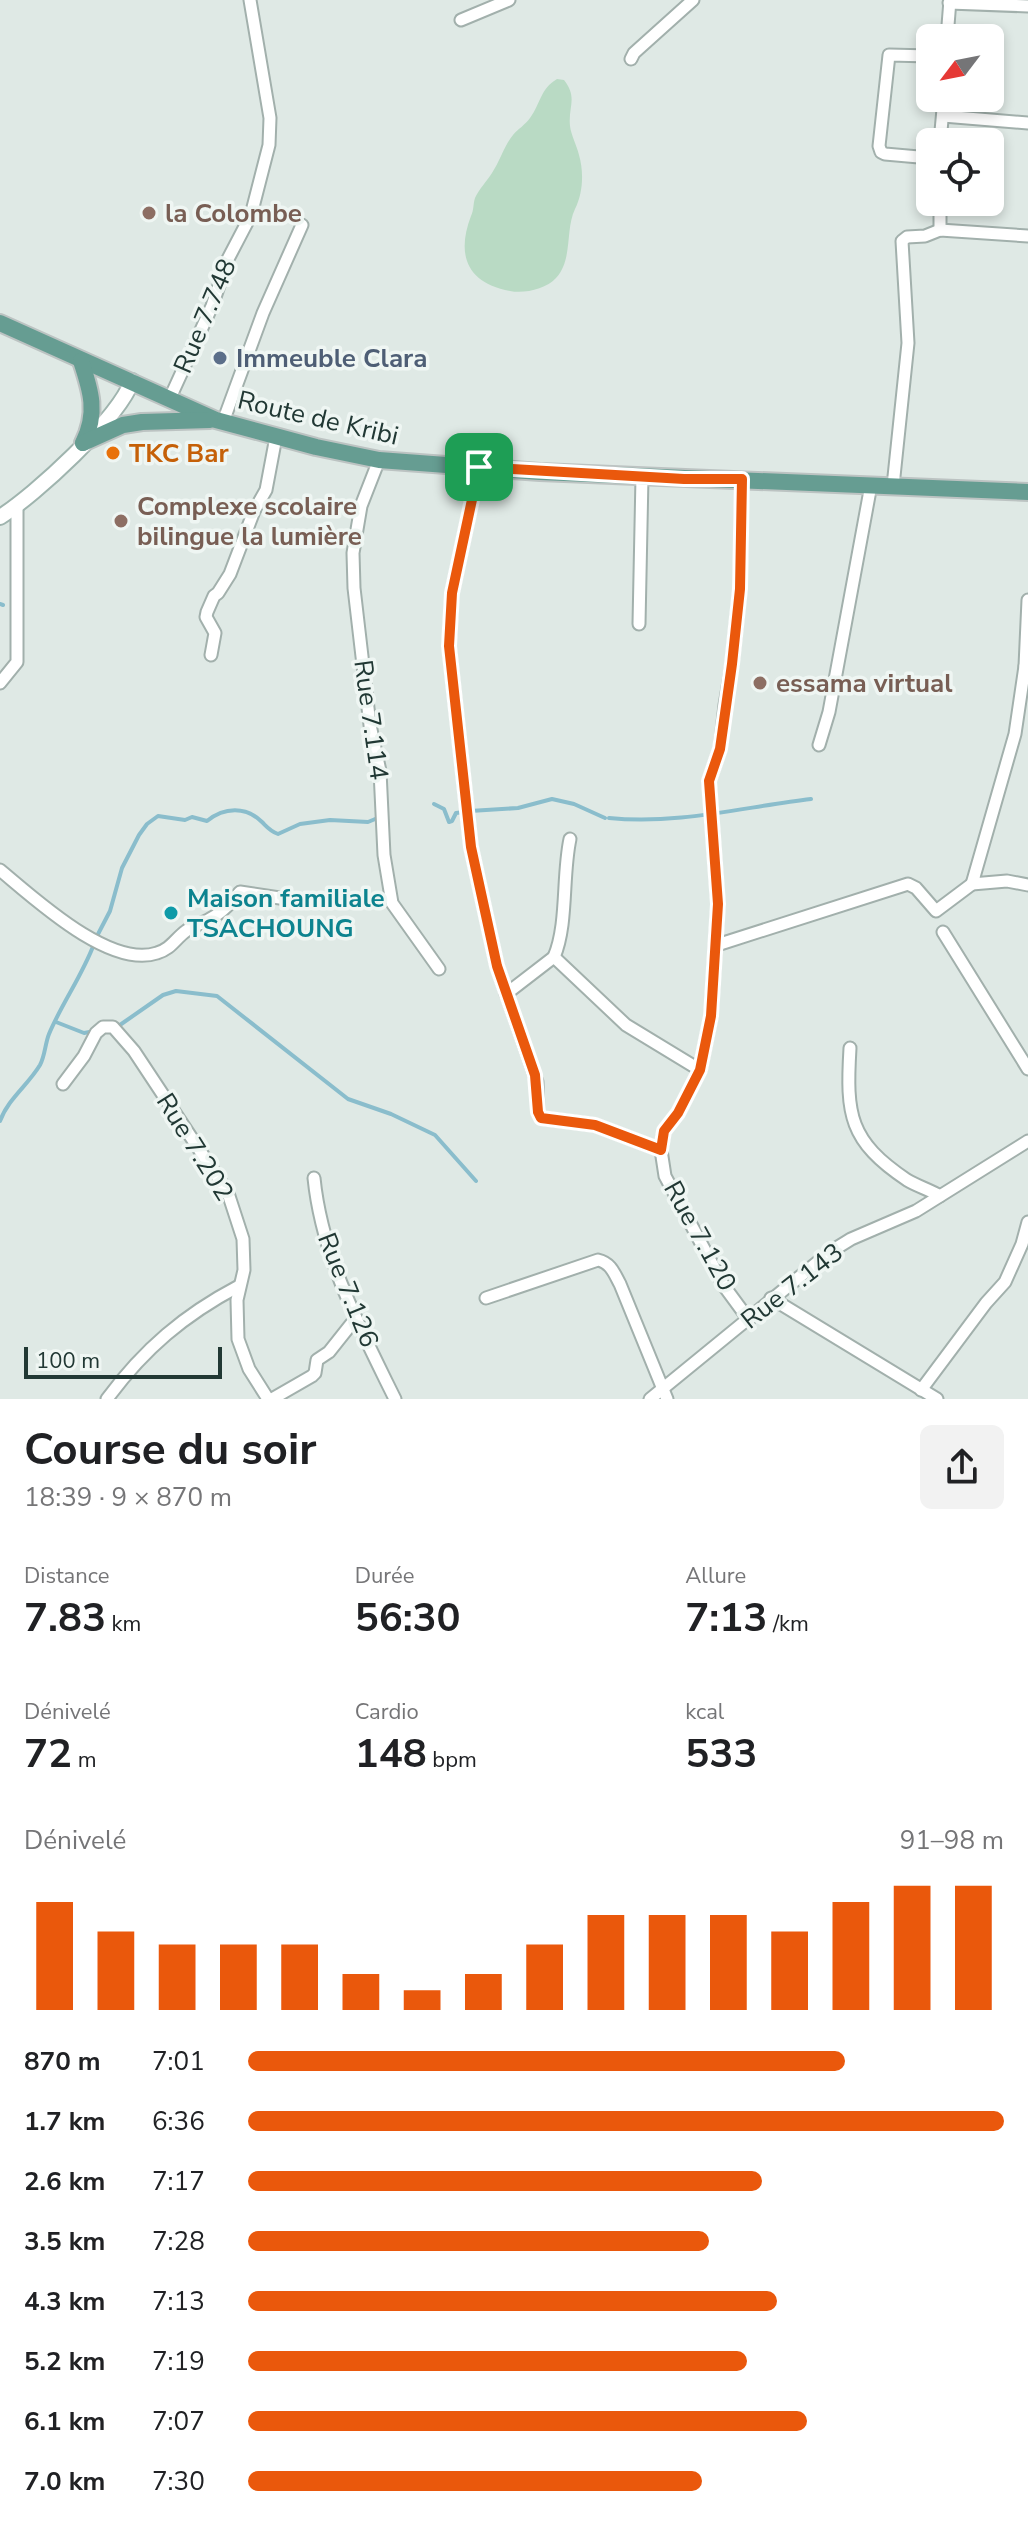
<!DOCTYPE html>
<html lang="fr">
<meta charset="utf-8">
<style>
body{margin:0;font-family:"Nunito Sans",sans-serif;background:#f2f2f2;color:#202124;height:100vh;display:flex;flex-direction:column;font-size:30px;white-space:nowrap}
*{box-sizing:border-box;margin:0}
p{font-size:26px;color:#757577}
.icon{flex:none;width:44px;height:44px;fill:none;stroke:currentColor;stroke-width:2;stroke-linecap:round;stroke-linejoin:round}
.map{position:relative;height:1399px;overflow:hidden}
.panel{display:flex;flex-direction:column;background:#fff;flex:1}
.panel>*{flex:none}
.needle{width:52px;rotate:238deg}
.buttons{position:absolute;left:916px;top:24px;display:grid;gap:16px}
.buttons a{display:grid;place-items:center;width:88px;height:88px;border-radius:12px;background:#fff;box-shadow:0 4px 12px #0003;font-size:40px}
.scale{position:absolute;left:24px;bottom:20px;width:198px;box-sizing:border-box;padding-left:8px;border:4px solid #213834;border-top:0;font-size:22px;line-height:28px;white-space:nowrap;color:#213834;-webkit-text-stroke:6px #eff6f3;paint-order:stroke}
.pin{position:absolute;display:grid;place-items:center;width:68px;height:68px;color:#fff;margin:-34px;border-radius:16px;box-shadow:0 4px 12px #0006}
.round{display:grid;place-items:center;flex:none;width:84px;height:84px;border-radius:12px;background:#f2f2f2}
.overview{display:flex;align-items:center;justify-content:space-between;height:136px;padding:0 24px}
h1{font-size:44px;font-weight:700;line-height:60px}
.stats{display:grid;grid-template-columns:repeat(3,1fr);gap:12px;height:136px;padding:8px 24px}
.stats div{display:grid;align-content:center}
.stats b{font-size:40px;font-weight:700}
.stats small{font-size:22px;font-weight:400}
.stats p{font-size:22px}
.chart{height:224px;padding:16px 24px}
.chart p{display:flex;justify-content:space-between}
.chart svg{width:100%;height:144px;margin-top:8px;stroke:#ea580c;stroke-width:6}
ul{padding:0 24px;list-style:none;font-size:26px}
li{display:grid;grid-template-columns:128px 96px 1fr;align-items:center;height:60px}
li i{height:20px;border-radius:10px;background:#ea580c}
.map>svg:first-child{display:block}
.green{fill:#b9dac4}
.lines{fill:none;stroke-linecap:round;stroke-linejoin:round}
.stream{stroke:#8abdcc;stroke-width:4}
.minor-casing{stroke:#a2b0ac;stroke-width:15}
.secondary-casing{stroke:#9fb4ae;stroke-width:18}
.primary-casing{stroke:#bcc3c2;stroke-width:20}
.minor{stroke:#fff;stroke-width:11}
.secondary{stroke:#fff;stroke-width:14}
.primary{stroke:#669d92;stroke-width:16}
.route-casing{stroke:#fff;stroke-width:16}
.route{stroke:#ea580c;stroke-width:10}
.education-dot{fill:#8d6e63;stroke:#eff6f3;stroke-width:3}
.service-dot{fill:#5c6f8a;stroke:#eff6f3;stroke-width:3}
.food-dot{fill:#e8710a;stroke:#eff6f3;stroke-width:3}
.culture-dot{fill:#0f9aa8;stroke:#eff6f3;stroke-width:3}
.labels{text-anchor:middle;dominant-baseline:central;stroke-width:7;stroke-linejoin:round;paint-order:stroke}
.education-label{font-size:26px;font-weight:bold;fill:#785e54;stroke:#eff6f3;text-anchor:start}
.street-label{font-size:26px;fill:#213834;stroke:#eff6f3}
.service-label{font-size:26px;font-weight:bold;fill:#4e5e75;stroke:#eff6f3;text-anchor:start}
.food-label{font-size:26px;font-weight:bold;fill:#c56008;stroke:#eff6f3;text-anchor:start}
.culture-label{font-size:26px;font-weight:bold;fill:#0d838f;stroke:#eff6f3;text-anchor:start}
</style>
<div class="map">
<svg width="1028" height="1399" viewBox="0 0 1028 1399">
<rect width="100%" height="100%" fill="#dfe9e5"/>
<!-- green -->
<path class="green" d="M557 79 564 80C578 98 568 106 570 126 571 135 577 146 579 155 584 172 583 193 575 209 565 230 573 260 556 278 546 289 524 294 510 291 467 283 456 255 471 216 474 210 473 204 475 198 479 189 487 181 492 173 500 161 504 146 513 135 518 129 525 125 530 118 541 103 540 89 557 79Z"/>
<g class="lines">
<!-- stream -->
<g class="stream">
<path d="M0 604 3 605"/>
<path d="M434 804 444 809 449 822 452 821 456 813 464 812"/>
<path d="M470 811 518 808 552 799 574 804 605 818"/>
<path d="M609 818C678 825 743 807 811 799"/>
<path d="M96 938 110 911 122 868 139 835 147 824 158 816 185 820 192 817 207 821C224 807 246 806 262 822 268 828 270 831 278 834L300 824 330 820 368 822 380 817"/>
<path d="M56 1022 84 1033 95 1031"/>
<path d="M117 1027 163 995 176 991 217 996 348 1099 391 1114 435 1135 476 1181"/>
<path d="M0 1121C8 1099 28 1085 40 1065 45 1056 45 1044 49 1034 62 1003 82 976 94 944"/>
</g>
<!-- minor casing -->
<g class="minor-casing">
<g id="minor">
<path d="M949 3 1028 6"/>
<path d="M461 20 509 0"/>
<path d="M947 38 950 0"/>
<path d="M930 56 889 55 879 146 881 152 885 154 930 158"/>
<path d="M631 59 634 53 693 0"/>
<path d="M943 116 1028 123"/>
<path d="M940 142 944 98"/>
<path d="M940 202V230"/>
<path d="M170 398 212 306 228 259 251 215 269 145 270 118 250 0"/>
<path d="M223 422 263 313 302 225"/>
<path d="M379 460 361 506 353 553 354 588 370 725 380 771 384 855 392 903 439 969"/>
<path d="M479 467 452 593 449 646 471 847 497 966 537 1082 538 1112 541 1118 595 1125 661 1150"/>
<path d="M893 486 908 343 902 241 907 237 925 236 940 230 1028 236"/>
<path d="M1028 600 1025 666 1028 667"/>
<path d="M639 624 642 477"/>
<path d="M211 655 215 633 206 617 207 612 214 596 218 593 230 574 254 511 266 490 276 437"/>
<path d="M1025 666 1015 734 972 884 1007 881 1028 885"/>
<path d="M0 683 17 662V506"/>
<path d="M819 745 829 712 871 485"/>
<path d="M0 870C35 899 110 969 157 953 171 949 175 939 186 931 192 926 201 924 208 920 221 914 231 903 240 892L293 900H337"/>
<path d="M943 932 1028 1069"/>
<path d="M717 945 908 884 916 888 936 911 972 884"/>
<path d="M554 957C568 924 562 876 570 839"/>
<path d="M506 994 554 957 626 1025 700 1070 678 1113 664 1131 661 1150 665 1176 724 1286 749 1320"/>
<path d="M850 1048C846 1115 849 1141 907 1180 917 1186 930 1190 940 1196"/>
<path d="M700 1070 711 1016 718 904 709 781 720 749 725 705 732 664 740 589 742 479"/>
<path d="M63 1084 84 1056 96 1033 103 1027H113L134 1051 228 1193 243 1239 244 1270 237 1300 238 1339 249 1369 268 1399"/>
<path d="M314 1178C322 1257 360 1328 395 1399"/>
<path d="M486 1298 598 1260C611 1263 614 1273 620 1284L667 1399"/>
<path d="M771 1298 937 1399"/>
<path d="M921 1390 986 1303 1005 1282 1022 1244 1028 1222"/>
<path d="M107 1399C144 1349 184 1315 239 1286"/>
<path d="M272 1399 312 1376 315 1373 317 1360 329 1352 356 1318"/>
<path d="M650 1399 830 1252 851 1239 916 1211 1028 1141"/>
</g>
</g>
<!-- secondary casing -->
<g class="secondary-casing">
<path id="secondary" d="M0 517C35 495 118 419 132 381"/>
</g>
<!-- primary casing -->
<g class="primary-casing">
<g id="primary">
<path d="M0 323 216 420 316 447 379 460 540 472 1028 492"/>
<path d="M81 361C91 391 98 413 83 443"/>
<path d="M83 443 123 425 142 422 210 420"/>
</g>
</g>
<!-- minor -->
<use href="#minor" class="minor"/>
<!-- secondary -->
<use href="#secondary" class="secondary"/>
<!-- primary -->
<use href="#primary" class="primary"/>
</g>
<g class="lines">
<!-- route casing -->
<g class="route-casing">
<path id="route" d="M479 467 684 479H742L740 589 732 664 720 749 709 781 718 904 711 1016 700 1070 678 1113 664 1131 661 1150 595 1125 541 1118 538 1112 535 1075 497 966 471 847 449 646 452 593Z"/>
</g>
<!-- route -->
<use href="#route" class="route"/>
</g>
<!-- markers -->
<g class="education-dot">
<circle cx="149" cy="213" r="8"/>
<circle cx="121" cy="521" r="8"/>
<circle cx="760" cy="683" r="8"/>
</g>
<circle class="service-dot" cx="220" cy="358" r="8"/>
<circle class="food-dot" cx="113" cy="453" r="8"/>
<circle class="culture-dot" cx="171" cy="913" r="8"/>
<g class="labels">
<!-- education labels -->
<g class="education-label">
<text x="165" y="213">la Colombe</text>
<text x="137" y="506">Complexe scolaire<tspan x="137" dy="30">bilingue la lumière</tspan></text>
<text x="776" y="683">essama virtual</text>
</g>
<!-- street labels -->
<g class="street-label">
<text transform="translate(205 316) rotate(-67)">Rue 7.748</text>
<text transform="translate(318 418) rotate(13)">Route de Kribi</text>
<text transform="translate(371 720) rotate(82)">Rue 7.114</text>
<text transform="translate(195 1147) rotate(58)">Rue 7.202</text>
<text transform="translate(700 1236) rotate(61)">Rue 7.120</text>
<text transform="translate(792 1286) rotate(-38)">Rue 7.143</text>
<text transform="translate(348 1290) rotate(68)">Rue 7.126</text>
</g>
<!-- service labels -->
<g class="service-label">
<text x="236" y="358">Immeuble Clara</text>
</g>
<!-- food labels -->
<g class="food-label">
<text x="129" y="453">TKC Bar</text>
</g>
<!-- culture labels -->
<g class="culture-label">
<text x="187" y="898">Maison familiale<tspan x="187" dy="30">TSACHOUNG</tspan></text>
</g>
</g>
</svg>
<div class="buttons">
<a><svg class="needle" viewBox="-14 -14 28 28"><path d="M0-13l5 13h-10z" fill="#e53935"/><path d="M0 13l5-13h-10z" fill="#757577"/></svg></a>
<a><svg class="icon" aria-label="locate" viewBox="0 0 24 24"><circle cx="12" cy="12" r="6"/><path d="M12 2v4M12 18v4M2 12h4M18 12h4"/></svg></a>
</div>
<div class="scale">100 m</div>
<div class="pin" style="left:479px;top:467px;background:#1e9e55"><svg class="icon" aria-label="arrive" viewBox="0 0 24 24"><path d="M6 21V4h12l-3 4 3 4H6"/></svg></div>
</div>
<section class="panel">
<div class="overview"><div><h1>Course du soir</h1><p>18:39 · 9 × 870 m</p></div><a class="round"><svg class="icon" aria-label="share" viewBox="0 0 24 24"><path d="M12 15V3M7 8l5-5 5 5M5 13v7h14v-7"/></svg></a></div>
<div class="stats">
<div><p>Distance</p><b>7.83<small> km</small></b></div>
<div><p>Durée</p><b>56:30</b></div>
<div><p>Allure</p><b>7:13<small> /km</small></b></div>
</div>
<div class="stats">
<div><p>Dénivelé</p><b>72<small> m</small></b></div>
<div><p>Cardio</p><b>148<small> bpm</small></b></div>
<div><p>kcal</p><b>533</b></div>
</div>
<div class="chart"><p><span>Dénivelé</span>91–98 m</p>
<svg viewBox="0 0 160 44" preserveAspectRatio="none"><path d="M5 44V11M15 44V20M25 44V24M35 44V24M45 44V24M55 44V33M65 44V38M75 44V33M85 44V24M95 44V15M105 44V15M115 44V15M125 44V20M135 44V11M145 44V6M155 44V6"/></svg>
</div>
<ul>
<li><b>870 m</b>7:01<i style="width:79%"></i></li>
<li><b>1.7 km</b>6:36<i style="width:100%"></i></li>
<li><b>2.6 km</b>7:17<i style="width:68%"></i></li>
<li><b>3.5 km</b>7:28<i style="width:61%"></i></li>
<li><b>4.3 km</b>7:13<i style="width:70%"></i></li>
<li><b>5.2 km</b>7:19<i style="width:66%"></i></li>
<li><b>6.1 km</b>7:07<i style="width:74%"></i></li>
<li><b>7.0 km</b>7:30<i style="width:60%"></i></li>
</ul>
</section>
